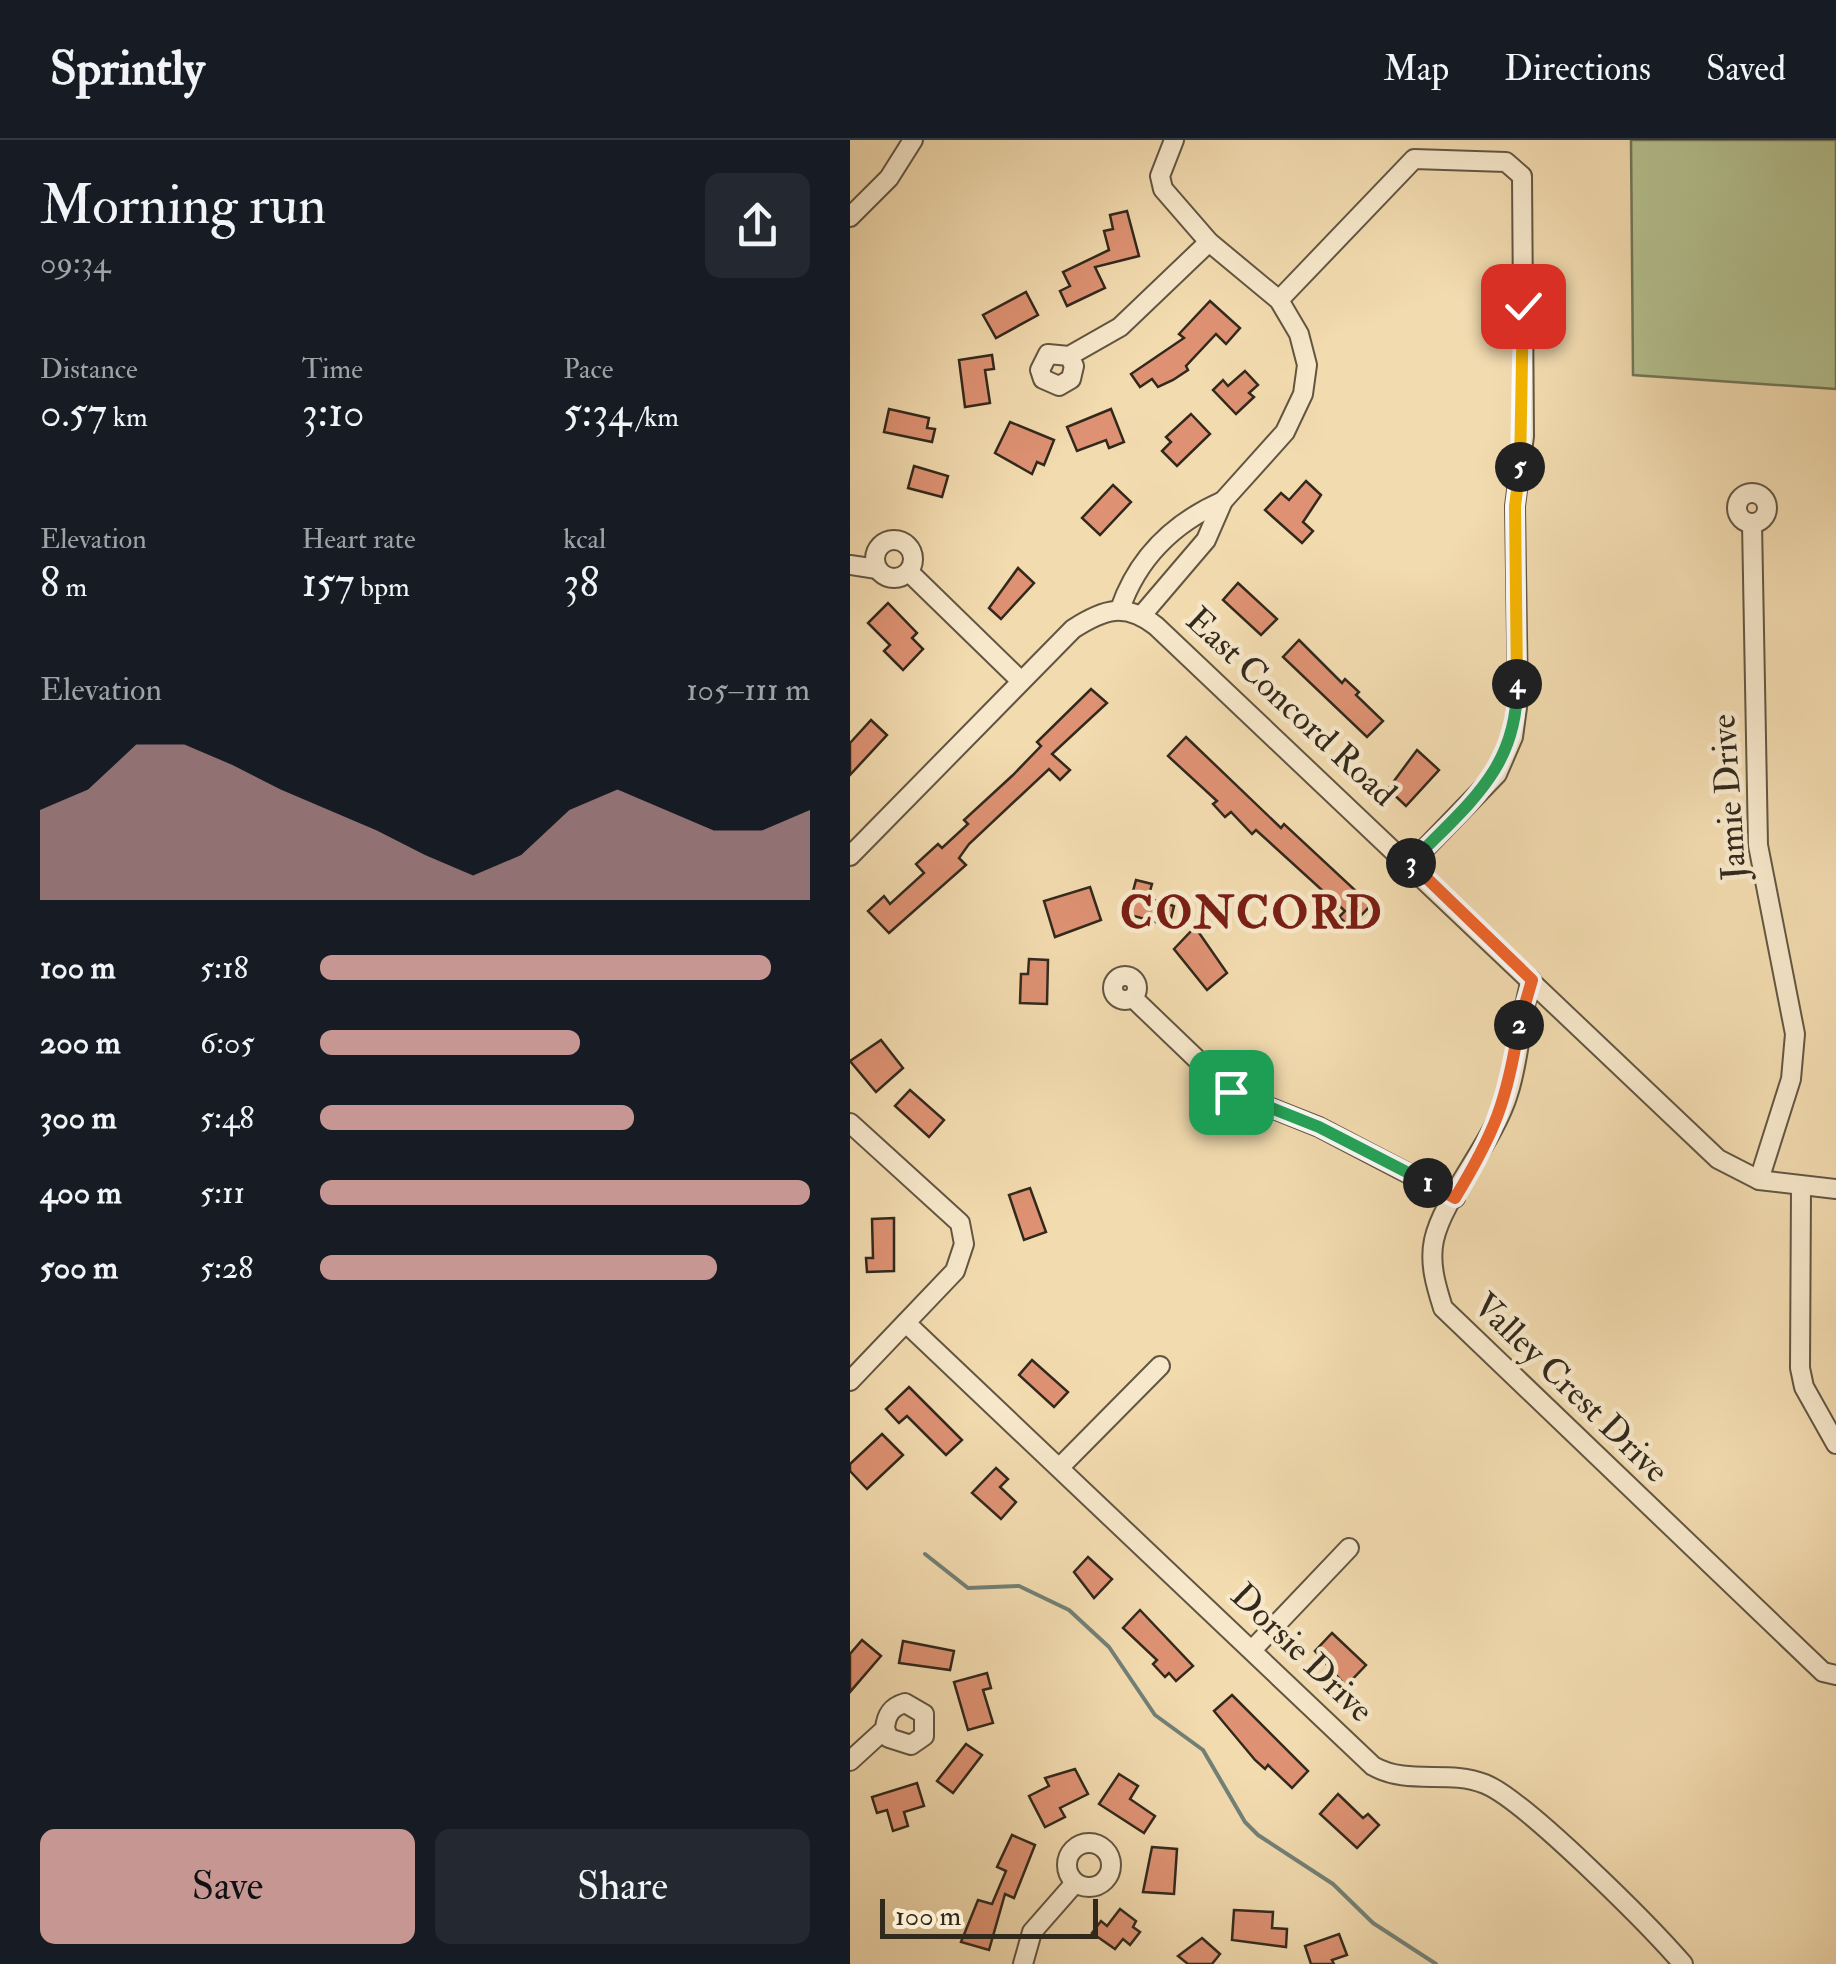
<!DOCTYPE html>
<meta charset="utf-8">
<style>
body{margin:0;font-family:"IM FELL Double Pica",serif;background:#242831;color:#f1f3f6;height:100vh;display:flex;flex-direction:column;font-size:38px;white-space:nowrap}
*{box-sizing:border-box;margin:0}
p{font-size:32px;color:#9ea1a6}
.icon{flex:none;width:55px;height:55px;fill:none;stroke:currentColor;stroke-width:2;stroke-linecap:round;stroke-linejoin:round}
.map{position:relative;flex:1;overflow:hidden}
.drawer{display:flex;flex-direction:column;background:#171b24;width:850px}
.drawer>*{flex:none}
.scale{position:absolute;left:30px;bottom:25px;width:218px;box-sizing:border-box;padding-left:10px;border:5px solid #32291d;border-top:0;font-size:28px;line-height:35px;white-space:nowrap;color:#32291d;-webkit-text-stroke:8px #f7e8cb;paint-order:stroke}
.pin{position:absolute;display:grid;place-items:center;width:85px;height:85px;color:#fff;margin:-42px;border-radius:20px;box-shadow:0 5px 15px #0006}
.km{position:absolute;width:50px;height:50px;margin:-25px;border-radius:50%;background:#222;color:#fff;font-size:28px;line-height:50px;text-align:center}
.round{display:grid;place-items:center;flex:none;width:105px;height:105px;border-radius:15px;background:#242831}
.overview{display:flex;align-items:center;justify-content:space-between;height:170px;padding:0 40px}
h1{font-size:55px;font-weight:600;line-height:75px}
.figures{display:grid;grid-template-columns:repeat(3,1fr);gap:15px;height:170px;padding:10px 40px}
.figures div{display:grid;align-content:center}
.figures b{font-size:42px;font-weight:600}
.figures small{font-size:28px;font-weight:400}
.figures p{font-size:28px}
.chart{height:280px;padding:20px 40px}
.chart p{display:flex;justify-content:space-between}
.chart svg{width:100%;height:180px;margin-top:10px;fill:#c59692;opacity:.7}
.action{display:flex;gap:20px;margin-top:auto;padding:20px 40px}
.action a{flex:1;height:115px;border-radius:15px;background:#c59692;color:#111;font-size:40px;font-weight:600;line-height:115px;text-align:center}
.action a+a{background:#242831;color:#f1f3f6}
ul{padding:0 40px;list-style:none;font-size:32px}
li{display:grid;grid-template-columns:160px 120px 1fr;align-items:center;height:75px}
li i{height:25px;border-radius:12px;background:#c59692}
header{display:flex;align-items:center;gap:60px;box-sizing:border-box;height:140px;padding:0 50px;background:#171b24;border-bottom:2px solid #363941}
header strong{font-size:48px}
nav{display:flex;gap:55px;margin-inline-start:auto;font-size:35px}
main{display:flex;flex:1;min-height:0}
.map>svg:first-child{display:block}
.green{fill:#b4c18f;stroke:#737556;stroke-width:2.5}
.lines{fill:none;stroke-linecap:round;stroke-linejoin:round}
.stream{stroke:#728076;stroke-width:4}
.building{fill:#de9273;stroke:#32291d;stroke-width:2.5}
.minor-casing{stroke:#625642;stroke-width:22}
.minor{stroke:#f7e8cb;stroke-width:18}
.split-1-casing{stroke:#fff;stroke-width:20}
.split-2-casing{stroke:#fff;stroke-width:20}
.split-3-casing{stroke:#fff;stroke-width:20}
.split-4-casing{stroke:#fff;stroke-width:20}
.split-5-casing{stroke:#fff;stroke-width:20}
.split-6-casing{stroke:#fff;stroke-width:20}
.split-1{stroke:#22a559;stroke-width:12}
.split-2{stroke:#f0652b;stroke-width:12}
.split-3{stroke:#f0652b;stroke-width:12}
.split-4{stroke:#22a559;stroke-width:12}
.split-5{stroke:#f5b400;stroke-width:12}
.split-6{stroke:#f5b400;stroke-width:12}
.labels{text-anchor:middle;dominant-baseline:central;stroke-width:9;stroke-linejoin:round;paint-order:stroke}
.street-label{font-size:35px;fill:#32291d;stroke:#f7e8cb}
.district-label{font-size:45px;font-weight:bold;letter-spacing:2.5px;fill:#7a1f14;stroke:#f7e8cb}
</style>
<header>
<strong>Sprintly</strong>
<nav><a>Map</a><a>Directions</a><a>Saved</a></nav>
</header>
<main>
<section class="drawer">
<div class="overview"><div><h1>Morning run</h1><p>09:34</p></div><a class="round"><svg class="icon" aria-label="share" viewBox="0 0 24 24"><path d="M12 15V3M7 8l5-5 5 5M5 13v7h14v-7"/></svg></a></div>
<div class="figures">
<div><p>Distance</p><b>0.57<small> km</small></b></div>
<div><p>Time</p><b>3:10</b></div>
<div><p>Pace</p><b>5:34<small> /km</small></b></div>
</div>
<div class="figures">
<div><p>Elevation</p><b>8<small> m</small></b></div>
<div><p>Heart rate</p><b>157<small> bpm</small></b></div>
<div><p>kcal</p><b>38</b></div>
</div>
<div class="chart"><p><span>Elevation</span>105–111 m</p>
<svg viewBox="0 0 160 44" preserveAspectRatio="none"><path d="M0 44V22L10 17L20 6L30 6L40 11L50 17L60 22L70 27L80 33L90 38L100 33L110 22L120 17L130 22L140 27L150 27L160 22V44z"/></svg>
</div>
<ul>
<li><b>100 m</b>5:18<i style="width:92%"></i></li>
<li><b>200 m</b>6:05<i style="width:53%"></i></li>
<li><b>300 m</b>5:48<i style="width:64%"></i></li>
<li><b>400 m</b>5:11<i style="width:100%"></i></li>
<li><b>500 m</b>5:28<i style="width:81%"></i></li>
</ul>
<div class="action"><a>Save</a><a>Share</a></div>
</section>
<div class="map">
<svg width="986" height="1824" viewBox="0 0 986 1824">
<rect width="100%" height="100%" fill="#f2dbaf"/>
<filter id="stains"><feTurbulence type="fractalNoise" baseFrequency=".002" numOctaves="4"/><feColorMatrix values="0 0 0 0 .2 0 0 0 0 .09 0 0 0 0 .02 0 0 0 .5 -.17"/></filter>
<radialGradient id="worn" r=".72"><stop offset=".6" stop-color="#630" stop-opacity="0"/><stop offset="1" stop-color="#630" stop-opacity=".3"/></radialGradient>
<!-- green -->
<path class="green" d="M781 0H986V249L783 235Z"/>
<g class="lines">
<!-- stream -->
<path class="stream" d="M75 1414 118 1448 169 1446 219 1470 259 1507 305 1575 353 1610 395 1682 408 1695 483 1744 523 1783 586 1824"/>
</g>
<!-- building -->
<g class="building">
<path d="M277 71 289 116 245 127 255 148 217 166 210 151 220 146 213 132 259 110 254 91 263 89 260 75Z"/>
<path d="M176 152 188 175 146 198 133 175Z"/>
<path d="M360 161 390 188 376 204 366 194 336 226 338 230 323 240 308 247 302 239 290 247 281 234 334 198 329 194Z"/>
<path d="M142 215 144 229 135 230 140 263 115 267 109 220Z"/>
<path d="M395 231 408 245 399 253 404 257 386 274 363 250 373 240 378 246Z"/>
<path d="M39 269 79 278 77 288 85 289 82 302 34 292Z"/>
<path d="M261 269 274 302 259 308 256 300 227 311 217 287Z"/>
<path d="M341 274 360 294 327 326 312 311 321 302 316 297Z"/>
<path d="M160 282 204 300 194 325 187 322 182 334 145 313Z"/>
<path d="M64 326 98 336 92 357 58 348Z"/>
<path d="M456 341 471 355 453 382 463 391 452 403 415 370 431 353 439 360Z"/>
<path d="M263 345 281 362 250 395 232 378Z"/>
<path d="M168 428 184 443 151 479 139 468Z"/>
<path d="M388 443 427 479 411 495 373 460Z"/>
<path d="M38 463 67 493 62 498 73 509 53 530 34 511 40 505 18 483Z"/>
<path d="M449 500 492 543 495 539 509 552 506 555 533 581 517 597 433 517Z"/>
<path d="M241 549 257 563 202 614 220 630 210 640 199 629 119 704 109 718 116 725 39 793 18 771 34 756 40 764 74 733 66 724 88 704 92 708 118 684 114 680 163 635 191 606 187 602Z"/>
<path d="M21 580 37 595 0 635V603Z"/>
<path d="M336 597 431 688 434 684 521 765 500 787 489 777 495 771 406 690 402 694 381 672 375 677 363 664 367 661 318 616Z"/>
<path d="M567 610 589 630 556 666 538 649Z"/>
<path d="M286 740 302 744 298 758 324 766 319 786 277 774Z"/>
<path d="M240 747 251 780 205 797 194 761Z"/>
<path d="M345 787 377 833 357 850 324 809Z"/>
<path d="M179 819 198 820 197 864 170 863 171 834H178Z"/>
<path d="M31 900 53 928 26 952 0 921Z"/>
<path d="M60 950 94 980 79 997 45 966Z"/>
<path d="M180 1048 196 1092 174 1100 159 1055Z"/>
<path d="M44 1078V1131L17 1132 16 1118H23L22 1079Z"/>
<path d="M182 1220 218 1252 204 1267 169 1235Z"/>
<path d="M59 1247 112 1300 96 1315 57 1276 49 1283 36 1269Z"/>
<path d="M32 1294 53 1315 17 1349 0 1331V1324Z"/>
<path d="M146 1328 158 1339 150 1347 166 1362 151 1379 122 1353Z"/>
<path d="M238 1417 262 1439 244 1458 224 1432Z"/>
<path d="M290 1470 343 1526 326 1541 319 1533 315 1537 303 1524 307 1520 273 1488Z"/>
<path d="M482 1493 516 1525 496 1546 465 1511Z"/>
<path d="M12 1500 31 1516 0 1552V1514Z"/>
<path d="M53 1501 104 1511 100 1530 49 1523Z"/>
<path d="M137 1533 141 1548 133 1550 143 1583 118 1590 104 1542Z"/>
<path d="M382 1555 458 1631 442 1648 418 1625 415 1629 405 1620 364 1571Z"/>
<path d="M116 1604 132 1615 103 1653 87 1641Z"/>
<path d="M225 1629 238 1654 210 1668 215 1677 195 1687 179 1656 199 1646 195 1638Z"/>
<path d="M269 1634 288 1646 280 1659 305 1676 294 1693 249 1664Z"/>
<path d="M67 1643 74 1666 54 1672 58 1686 43 1691 37 1670 27 1673 22 1657Z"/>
<path d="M488 1654 513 1678 518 1674 529 1685 507 1708 470 1674Z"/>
<path d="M162 1695 185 1705 164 1758 155 1754 139 1810 111 1802 128 1760 142 1764 156 1731 147 1727Z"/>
<path d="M302 1707 327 1709 324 1754 293 1752Z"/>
<path d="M270 1769 286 1781 283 1787 290 1792 280 1805 273 1799 265 1809 242 1793 251 1781 257 1786Z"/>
<path d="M384 1770 423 1772 422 1788 437 1789 436 1807 382 1800Z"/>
<path d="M489 1794 497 1815 482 1820 484 1824H461L455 1806Z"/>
<path d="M352 1798 370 1814 362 1824H338L328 1816Z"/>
</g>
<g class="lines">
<!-- minor casing -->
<g class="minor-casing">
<g id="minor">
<path d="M0 77 39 38 63 0"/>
<path d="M429 160 564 19 656 22 672 36 674 296 665 366 668 560 663 597 647 634 560 724"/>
<path d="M219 216 224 226 221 239 209 246 193 239 190 230 198 214 219 216 270 187 359 102"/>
<circle cx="902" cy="368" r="15"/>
<path d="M902 383 908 705 945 894 941 939 909 1040"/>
<circle cx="44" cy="419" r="19"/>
<path d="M0 425 27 429"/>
<path d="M60 433 171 541"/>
<path d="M270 469C288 417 323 383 373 361"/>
<path d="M292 475 356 400 373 361 435 292 453 254 457 225 449 194 429 160 359 102 313 49 310 36 324 0"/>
<path d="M0 716 223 489C254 469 275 462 306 486L868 1019 909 1040 986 1049"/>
<circle cx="275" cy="848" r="12"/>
<path d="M681 840C670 878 670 918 658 954 643 1003 593 1058 584 1100 579 1123 586 1146 593 1168L973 1532 986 1535"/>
<path d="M283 858 381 952 469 987 605 1058"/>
<path d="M0 983 110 1083 114 1104 105 1131 0 1241"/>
<path d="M951 1048 950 1228 954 1247 986 1304"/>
<path d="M56 1183 523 1626C559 1646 597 1629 635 1644 675 1660 800 1786 833 1824"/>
<path d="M210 1327 310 1226"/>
<path d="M402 1510 499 1408"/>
<path d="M0 1621 35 1589C36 1575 41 1567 55 1563L74 1574V1596L61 1605 39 1598 35 1589"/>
<circle cx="239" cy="1725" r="22"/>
<path d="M173 1824 182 1792 225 1743"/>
</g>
</g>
<!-- minor -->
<use href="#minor" class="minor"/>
</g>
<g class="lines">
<!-- split-1 casing -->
<g class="split-1-casing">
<path id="split-1" d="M381 952 469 987 578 1043"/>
</g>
<!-- split-2 casing -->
<g class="split-2-casing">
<path id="split-2" d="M578 1043 605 1058C645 992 657 961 669 885"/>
</g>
<!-- split-3 casing -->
<g class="split-3-casing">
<path id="split-3" d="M561 723 682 840 669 885"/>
</g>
<!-- split-4 casing -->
<g class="split-4-casing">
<path id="split-4" d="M561 723C616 665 668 630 667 544"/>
</g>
<!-- split-5 casing -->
<g class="split-5-casing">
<path id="split-5" d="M667 544 665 366 670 327"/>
</g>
<!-- split-6 casing -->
<g class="split-6-casing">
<path id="split-6" d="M670 327 673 166"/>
</g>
<!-- split-1 -->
<use href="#split-1" class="split-1"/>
<!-- split-2 -->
<use href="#split-2" class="split-2"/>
<!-- split-3 -->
<use href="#split-3" class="split-3"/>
<!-- split-4 -->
<use href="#split-4" class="split-4"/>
<!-- split-5 -->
<use href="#split-5" class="split-5"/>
<!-- split-6 -->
<use href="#split-6" class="split-6"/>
</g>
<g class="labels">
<!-- street labels -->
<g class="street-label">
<text transform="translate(441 567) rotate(43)">East Concord Road</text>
<text transform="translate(879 657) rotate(-94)">Jamie Drive</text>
<text transform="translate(721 1248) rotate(44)">Valley Crest Drive</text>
<text transform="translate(452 1513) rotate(44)">Dorsie Drive</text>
</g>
<!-- district labels -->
<g class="district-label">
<text x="402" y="774">CONCORD</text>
</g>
</g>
<rect width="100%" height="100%" filter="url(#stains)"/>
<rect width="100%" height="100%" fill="url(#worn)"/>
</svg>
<div class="scale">100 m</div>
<div class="pin" style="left:381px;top:952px;background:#1e9e55"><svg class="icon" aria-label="arrive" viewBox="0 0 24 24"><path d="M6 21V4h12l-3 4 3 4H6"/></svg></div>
<div class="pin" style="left:673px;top:166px;background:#d93025"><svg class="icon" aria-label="check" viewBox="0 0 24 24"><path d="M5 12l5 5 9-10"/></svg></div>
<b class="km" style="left:578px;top:1043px">1</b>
<b class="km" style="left:669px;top:885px">2</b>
<b class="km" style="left:561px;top:723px">3</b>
<b class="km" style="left:667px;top:544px">4</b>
<b class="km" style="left:670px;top:327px">5</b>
</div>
</main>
